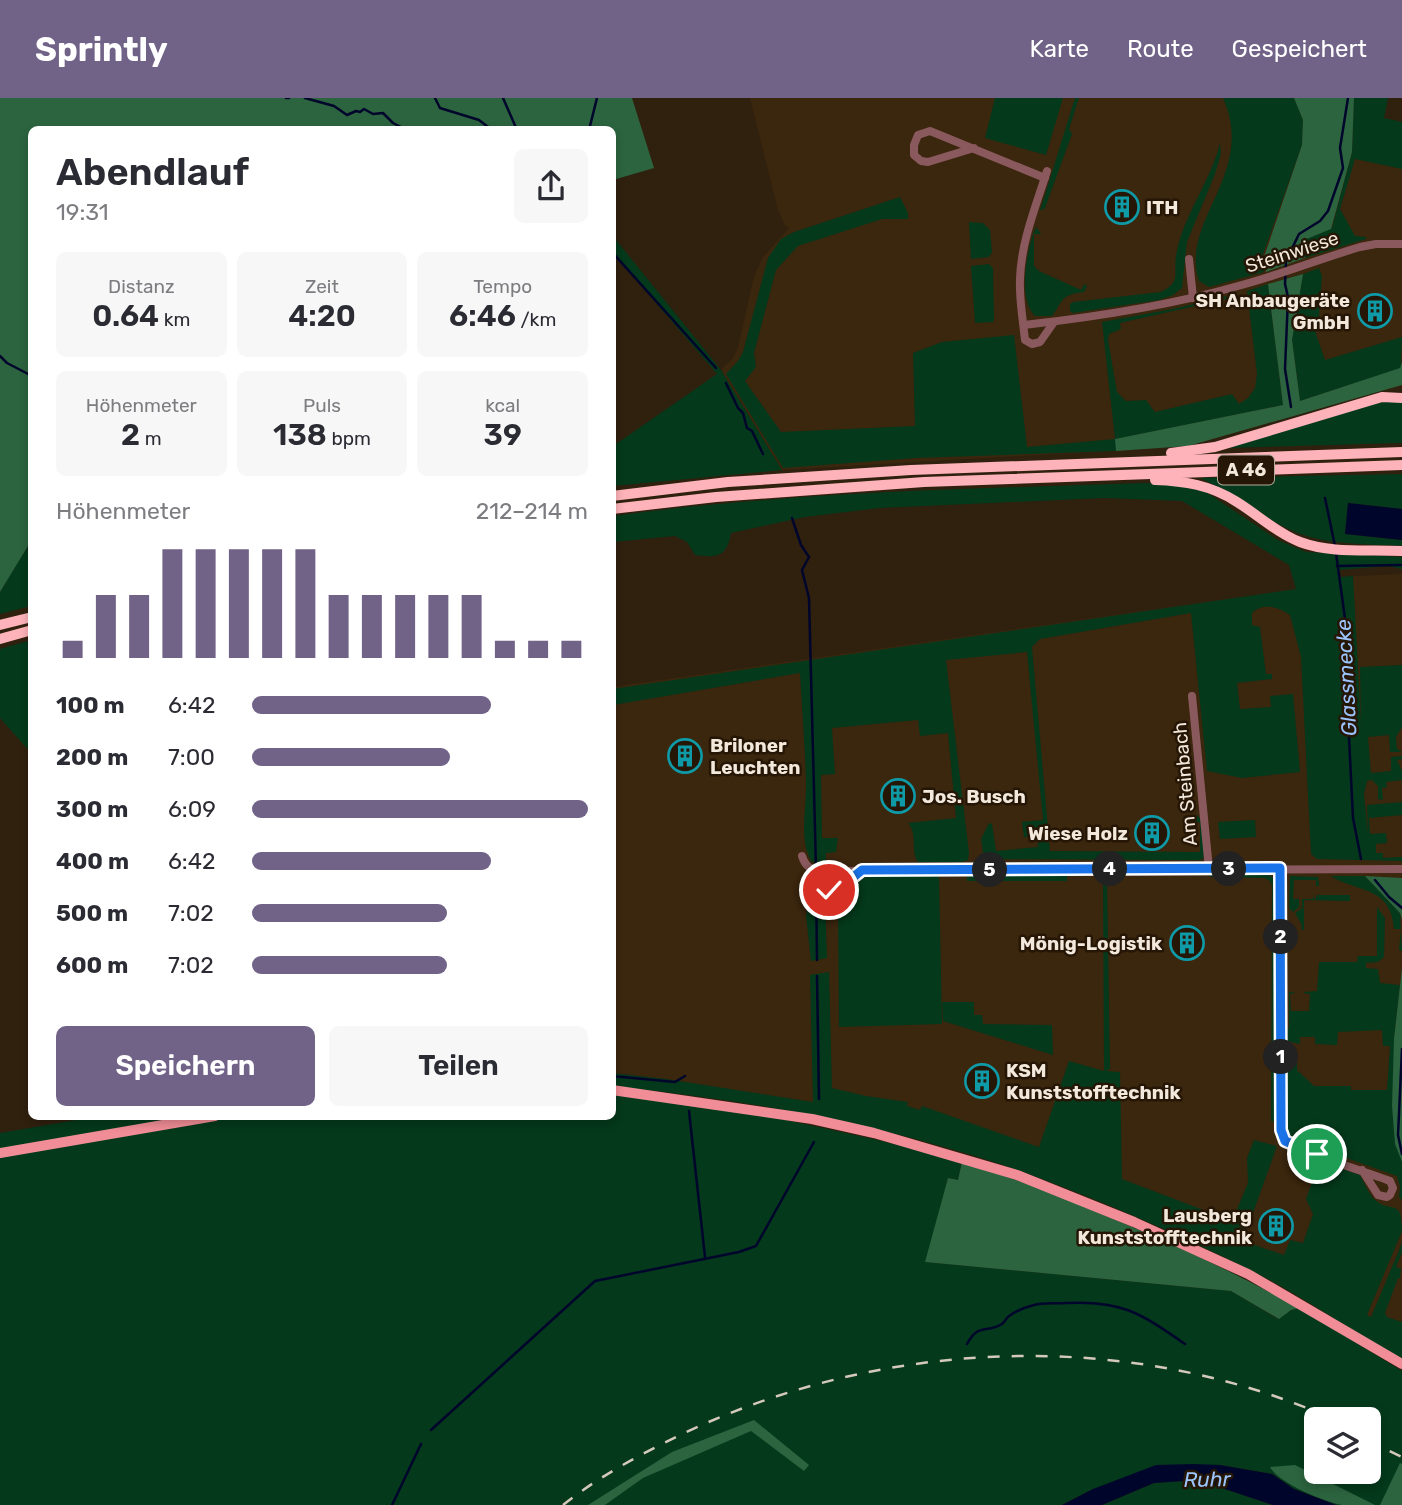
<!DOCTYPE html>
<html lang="de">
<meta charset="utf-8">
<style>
body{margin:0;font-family:Rubik,sans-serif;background:#f7f7f7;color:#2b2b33;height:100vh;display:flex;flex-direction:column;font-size:26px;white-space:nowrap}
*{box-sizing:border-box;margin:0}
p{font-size:23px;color:#7c7c81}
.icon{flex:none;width:38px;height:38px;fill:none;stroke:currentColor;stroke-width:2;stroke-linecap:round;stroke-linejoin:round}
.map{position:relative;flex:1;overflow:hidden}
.drawer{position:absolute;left:28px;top:28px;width:588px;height:994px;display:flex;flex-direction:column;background:#fff;border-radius:10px;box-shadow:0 4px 10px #0003}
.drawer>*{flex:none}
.fabs{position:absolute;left:1304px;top:1309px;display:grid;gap:14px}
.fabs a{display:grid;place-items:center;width:77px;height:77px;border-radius:10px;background:#fff;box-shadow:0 4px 10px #0003;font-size:35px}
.pin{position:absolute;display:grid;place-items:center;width:60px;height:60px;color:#fff;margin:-30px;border:4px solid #fff;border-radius:50%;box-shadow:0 2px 7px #0007}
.km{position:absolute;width:35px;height:35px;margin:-18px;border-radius:50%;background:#222;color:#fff;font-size:19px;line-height:35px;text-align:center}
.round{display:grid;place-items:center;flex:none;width:74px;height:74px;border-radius:10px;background:#f7f7f7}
.summary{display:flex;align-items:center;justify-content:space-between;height:119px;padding:0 28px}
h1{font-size:38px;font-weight:600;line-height:52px}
.stats{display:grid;grid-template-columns:repeat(3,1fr);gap:10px;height:119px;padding:7px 28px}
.stats div{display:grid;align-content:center;border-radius:10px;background:#f7f7f7;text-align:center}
.stats b{font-size:30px;font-weight:600}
.stats small{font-size:19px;font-weight:400}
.stats p{font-size:19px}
.chart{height:196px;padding:14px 28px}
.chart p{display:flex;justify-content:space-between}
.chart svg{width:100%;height:126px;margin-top:7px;stroke:#716288;stroke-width:6}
.action{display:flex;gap:14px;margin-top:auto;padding:14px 28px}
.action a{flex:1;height:80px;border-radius:10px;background:#716288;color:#fff;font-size:28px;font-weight:600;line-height:80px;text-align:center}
.action a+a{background:#f7f7f7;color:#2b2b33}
ul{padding:0 28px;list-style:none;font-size:23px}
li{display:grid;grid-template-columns:112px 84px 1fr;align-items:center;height:52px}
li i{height:18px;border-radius:9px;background:#716288}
header{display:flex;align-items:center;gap:42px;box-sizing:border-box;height:98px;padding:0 35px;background:#716288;color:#fff}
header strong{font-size:33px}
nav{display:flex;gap:38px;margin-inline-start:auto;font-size:24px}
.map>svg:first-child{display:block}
.built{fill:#3b260e}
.green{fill:#04391b;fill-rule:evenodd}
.forest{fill:#2c643f}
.water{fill:#00052c}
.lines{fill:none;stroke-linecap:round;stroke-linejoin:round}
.stream{stroke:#00052c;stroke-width:2.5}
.minor{stroke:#8a595d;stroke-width:8}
.major{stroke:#f18d96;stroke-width:10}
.highway{stroke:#fdb3b9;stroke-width:10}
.rail{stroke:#d5c9bc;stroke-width:2.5;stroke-dasharray:12 12;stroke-linecap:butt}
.route-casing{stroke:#fff;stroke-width:14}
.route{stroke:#1a73e8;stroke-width:9}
.labels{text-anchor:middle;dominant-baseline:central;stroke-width:5;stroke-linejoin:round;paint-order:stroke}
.shield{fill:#261605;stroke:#b6a99c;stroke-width:2}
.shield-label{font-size:18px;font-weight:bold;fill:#f3e8dc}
.poi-label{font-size:19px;font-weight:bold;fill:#f3e8dc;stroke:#261605;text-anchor:start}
.street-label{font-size:19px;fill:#f3e8dc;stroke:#261605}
.water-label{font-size:21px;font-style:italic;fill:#9cc4fd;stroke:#261605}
</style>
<header>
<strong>Sprintly</strong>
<nav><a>Karte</a><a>Route</a><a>Gespeichert</a></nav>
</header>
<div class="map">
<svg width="1402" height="1407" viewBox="0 0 1402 1407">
<rect width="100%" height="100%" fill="#30200e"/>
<!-- built -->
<g class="built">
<path d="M750 0H1294L1303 22 1302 47 1402 63V287L1188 348 782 372 721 272 733 260 738 249 754 178 763 159 789 130 785 128 778 112Z"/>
<path d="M1402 476V567L1360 570 1362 628 1402 625V1235L1210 1138 1071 1080 813 1005 666 981 613 975 612 589 1296 491 1353 478Z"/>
</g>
<!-- green -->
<g class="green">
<path d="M995 0H1063L1046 57 985 40Z"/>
<path d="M1075 0H1079L1069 31 1072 36 1045 110 1040 113Z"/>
<path d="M1223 0H1294L1303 22 1302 47 1262 159 1264 174 1209 189 1199 183C1179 122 1257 76 1223 0Z"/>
<path d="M1354 0H1388L1384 20 1402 24V71L1355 61 1340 111 1355 138 1366 139V141L1305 160 1304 142 1332 130 1352 54Z"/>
<path d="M1220 45 1221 55 1215 76 1187 144 1182 190 1173 197 1159 202 1073 215 1070 213V206L1073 204 1161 194C1182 183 1173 177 1176 158 1182 119 1211 83 1220 45Z"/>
<path d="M900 99 908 115V121H882L798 148 776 172 754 255 756 269 745 283 781 334 915 328 913 255 942 244 1014 237 1027 349 1115 341 1102 224 1173 211 1236 196 1238 202 1236 205 1227 207 1226 201 1120 225 1121 231 1109 236 1108 242 1117 294 1126 303 1146 302 1155 314 1232 296 1239 306 1248 300 1255 290 1257 276 1247 193 1268 186 1283 307 1116 341V353L916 360 783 370 726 276 738 263 743 254 768 160 781 141 794 134Z"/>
<path d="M969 124 983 125 990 132 992 154 989 159 971 161Z"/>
<path d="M1036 129 1041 136H1034V168L1039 173 1081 192 1084 186 1087 188 1084 194C1061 197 1064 201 1052 218H1035C1017 201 1027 149 1036 129Z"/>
<path d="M612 137 721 272 782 372 613 388V348L717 276 613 155Z"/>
<path d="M989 166 993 170 994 222 993 224 975 225 971 168Z"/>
<path d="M1319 170 1322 178 1319 218 1315 224 1316 236 1325 262 1402 239 1401 270 1300 303 1292 242 1303 176Z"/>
<path d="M1382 303 1402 304V345L1224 350Z"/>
<path d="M1402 376V411L1348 405 1345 436 1402 442V448C1372 446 1339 447 1310 439 1270 428 1237 397 1200 380Z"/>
<path d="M1144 385 1175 387 1206 394 1278 442 1306 454 1402 459V471L1388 468 1339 472 1340 479 1353 478 1361 627 1360 569 1402 567V629L1396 639 1397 651 1402 654H1390L1389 637 1368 639 1371 675 1391 673V659L1402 658V661L1397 662 1402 673V682L1386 684 1387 689 1382 690 1383 702 1378 701V688L1372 682 1367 683 1364 696 1368 737 1367 707 1402 704V717L1369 720 1370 736 1386 735 1387 745 1376 746V755H1383V760L1402 759V763L1317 761 1311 756 1301 559 1290 517C1278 509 1263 504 1252 515V527L1260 529 1266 576H1272V581L1237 585 1240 611 1271 609 1270 598 1293 596 1300 674 1242 680 1207 673 1191 515 1040 541 1032 549 1050 753 1200 754V725L1193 722 1197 717 1202 723 1204 760 1200 762 984 761 981 741 989 725 992 726 996 753 1038 749 1037 738 1024 739 1022 724 1043 722 1027 554 946 562 969 755 968 762 962 764H918C910 753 918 736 908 725L956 720 948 635 920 638 918 622 832 630 835 676 821 677 822 740H838L836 754 826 755V765L812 764C798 743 807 709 806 684 805 648 802 611 800 575L613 607 612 591 1296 491 1289 467 1182 403 1104 400 880 410 805 419 731 435C727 459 717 460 695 457L687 444 675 438 613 444V418C789 394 967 391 1144 385Z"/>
<path d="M31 443V508L0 516V494Z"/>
<path d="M31 542 32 543 31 655 0 620V551Z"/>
<path d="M1255 722 1256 739 1220 741 1218 724Z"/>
<rect x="967" y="776" width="100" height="7"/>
<path d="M1212 776H1266L1272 779 1276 785 1277 1016 1273 1024 1271 1023 1272 788 1270 783 1265 780 1210 779Z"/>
<path d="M872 778H939L942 926 839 929 838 805C844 791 857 780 872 778Z"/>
<path d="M1290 778 1318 779 1319 788H1316V782H1294L1293 801H1299V809L1302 808V801H1313V797L1315 802 1317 797H1350V803L1304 802V832H1302L1301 825 1295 815 1304 809H1299L1293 814 1289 810Z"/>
<path d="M1331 778H1365L1400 815 1402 853 1399 852 1401 831H1394C1391 787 1357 795 1331 778Z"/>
<path d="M807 779H813L825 799 827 860 811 863 806 818 810 795Z"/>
<path d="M1103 779H1107L1110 971 1106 973 1120 974 1122 1081 1232 1123 1248 1085 1247 1060 1254 1042 1277 1048 1243 1143 1284 1157 1290 1142 1303 1145 1313 1116 1306 1101 1320 1063 1360 1077C1364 1084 1369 1097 1375 1102 1392 1116 1402 1099 1402 1133L1367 1217 1371 1219 1402 1145V1154L1396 1169 1401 1171 1400 1180H1398L1385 1215 1387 1219 1402 1224V1261C1352 1234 1306 1200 1256 1175 1172 1133 1085 1095 997 1065 875 1025 740 1000 613 989L612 975 666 981 813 1004 810 877 829 874 832 990 866 998 908 1004 907 1008 920 1012 922 1008 1039 1049 1069 963 1104 973Z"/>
<path d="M1377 809 1385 820 1384 859 1378 864 1366 865V870L1378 871 1380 885 1400 887 1394 941 1397 1046 1402 1064V1102L1399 1099 1400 1089 1397 1078 1293 1041 1286 1033V959L1289 956 1297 959V972L1314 988H1351V992H1387L1390 948H1383L1382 932 1338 934 1337 947 1315 946V939H1300V946L1286 943V931L1289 930V894H1296L1290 896 1291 913H1309L1310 896 1304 895V894L1317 893 1319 864H1357L1358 858H1377Z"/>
<path d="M942 904H974V917H982L983 926 1052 927 1053 957 943 923Z"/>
<path d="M613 996 772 1019 882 1043 962 1064 958 1082 948 1080 926 1164 1231 1193 1278 1221 1291 1212 1299 1210 1402 1273V1407H1336L1294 1391 1272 1376 1220 1367 1093 1391 1062 1407H0V1035L100 1018H612ZM1316 1321H1368V1374H1316Z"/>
<path d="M1198 1382 1273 1407H1102L1154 1385Z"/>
</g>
<!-- forest -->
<g class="forest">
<path d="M0 0H632L654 70 613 82 612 32H32L31 443 0 494Z"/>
<path d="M1294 0H1354L1352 54 1331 131 1304 142 1305 160 1266 174 1264 159 1302 47 1303 22Z"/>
<path d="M1303 176 1292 242 1300 303 1400 270 1402 264V287L1188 348 1116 353 1115 341 1283 307 1268 186Z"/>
<path d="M1365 778 1402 780V822L1400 815Z"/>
<path d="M1402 870V1064L1395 1046 1392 1008 1394 941Z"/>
<path d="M962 1064C1007 1077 1049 1095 1092 1112 1163 1141 1232 1173 1299 1210L1291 1212 1279 1221 1231 1193 925 1164 948 1080 958 1082Z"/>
<path d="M754 1322 809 1367 804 1373 751 1333 643 1380 605 1407H588L672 1354Z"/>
<path d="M1400 1365 1402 1366V1407H1380Z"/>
<path d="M1295 1367 1375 1407C1365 1407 1352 1407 1342 1407 1325 1404 1278 1385 1270 1369Z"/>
</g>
<!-- water -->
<g class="water">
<path d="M1348 405 1402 411V442L1345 436Z"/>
<path d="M1194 1366 1220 1367 1272 1376 1294 1391 1336 1407H1273L1198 1382 1154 1385 1102 1407H1062L1093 1391 1156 1367Z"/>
</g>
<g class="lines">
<!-- stream -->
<g class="stream">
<path d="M286 0H289"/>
<path d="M305 0 334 8 347 17 356 13 360 14 364 11 373 16 383 15 393 25 407 32"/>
<path d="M435 0 440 10 479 22 492 32"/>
<path d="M503 0 517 32"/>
<path d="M589 32 597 0"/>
<path d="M612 154 716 270"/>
<path d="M0 258 7 265 32 278"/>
<path d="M726 285 738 310 743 315 747 330 752 333 763 356"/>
<path d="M1291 309 1285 271 1288 199 1285 186 1286 163 1299 136 1320 123 1328 113 1343 70 1340 50 1348 0"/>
<path d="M1325 400 1335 448"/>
<path d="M792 420 801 447 809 459 802 472 809 500 816 770"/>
<path d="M1336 455 1349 550 1346 579 1353 720 1361 761"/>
<path d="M1337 468 1402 467"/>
<path d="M816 780 817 862"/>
<path d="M1375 782 1389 799 1402 810"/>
<path d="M817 878 819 1001"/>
<path d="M1402 951 1398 1037 1402 1056"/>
<path d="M612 978 675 984 685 978"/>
<path d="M689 1013 705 1159"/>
<path d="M967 1246C979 1224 986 1236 1002 1226 1005 1224 1006 1220 1009 1218 1016 1213 1026 1209 1034 1207 1044 1204 1056 1206 1066 1205 1122 1202 1140 1215 1185 1246"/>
<path d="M431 1332 595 1183 739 1154 756 1148 814 1044"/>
<path d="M392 1407 421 1346"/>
</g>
<!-- minor -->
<g class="minor">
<path d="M974 50 928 64 921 63 914 57V47L918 37 930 33 1045 80"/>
<path d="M1047 73C1036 108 1021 144 1020 181 1019 201 1023 222 1025 242L1032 246 1040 244 1054 224"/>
<path d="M1189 161 1193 200"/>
<path d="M1024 227C1096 219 1168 208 1238 188 1280 177 1319 161 1360 149L1376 146H1402"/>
<path d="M1192 598 1209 771"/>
<path d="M802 758C805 768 811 773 822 773L1402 771"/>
<path d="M1280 770 1282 1038C1291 1052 1370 1075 1390 1083L1393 1090 1390 1097 1387 1099 1378 1097 1362 1072"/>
<path d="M822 773 824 789 833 793 840 790 859 774"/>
</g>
<!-- major -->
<g class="major">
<path d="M612 992 812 1021 874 1035 1017 1077 1134 1124 1248 1176 1402 1266"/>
<path d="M0 1055 215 1018"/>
</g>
<!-- highway -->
<g class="highway">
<path d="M1171 355 1215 349 1382 299 1402 300"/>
<path d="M1155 382C1184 383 1211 387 1237 404 1258 417 1277 435 1300 444 1332 456 1369 451 1402 453"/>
<path d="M612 398 728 384 911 372 1402 354"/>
<path d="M612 411 716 399 924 384 1402 367"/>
<path d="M0 527 32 519"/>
<path d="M0 541 32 532"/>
</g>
<!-- rail -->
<g class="rail">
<path d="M1368 1343 1402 1359"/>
<path d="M563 1407C597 1380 637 1358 676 1339 879 1240 1126 1229 1333 1321"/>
</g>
</g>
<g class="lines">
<!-- route casing -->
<g class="route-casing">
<path id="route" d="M829 792 840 790 862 772 1280 770 1281 1032 1285 1043 1317 1056"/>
</g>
<!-- route -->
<use href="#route" class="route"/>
</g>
<!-- icons -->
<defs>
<g id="building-ring" transform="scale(1.75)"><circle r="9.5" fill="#261605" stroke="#0f9aa8" stroke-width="1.5"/><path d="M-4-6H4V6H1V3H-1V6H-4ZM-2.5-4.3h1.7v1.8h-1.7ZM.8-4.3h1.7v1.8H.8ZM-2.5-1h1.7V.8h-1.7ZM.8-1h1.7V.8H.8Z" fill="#0f9aa8"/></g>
</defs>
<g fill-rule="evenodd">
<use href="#building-ring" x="1122" y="109"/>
<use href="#building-ring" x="1375" y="213"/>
<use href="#building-ring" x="685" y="658"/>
<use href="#building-ring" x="898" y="698"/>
<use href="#building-ring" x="1152" y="735"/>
<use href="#building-ring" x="1187" y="845"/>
<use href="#building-ring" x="982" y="983"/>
<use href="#building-ring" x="1276" y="1128"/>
</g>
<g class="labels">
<!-- shield labels -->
<rect class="shield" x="1218" y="357.5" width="56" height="29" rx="5"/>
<g class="shield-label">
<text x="1246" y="372">A 46</text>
</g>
<!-- poi labels -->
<g class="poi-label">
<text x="1146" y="109">ITH</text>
<text x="1350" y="202" text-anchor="end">SH Anbaugeräte<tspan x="1350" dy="22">GmbH</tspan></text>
<text x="710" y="647">Briloner<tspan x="710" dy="22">Leuchten</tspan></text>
<text x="922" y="698">Jos. Busch</text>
<text x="1128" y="735" text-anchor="end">Wiese Holz</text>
<text x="1162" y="845" text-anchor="end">Mönig-Logistik</text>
<text x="1006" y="972">KSM<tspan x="1006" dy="22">Kunststofftechnik</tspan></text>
<text x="1252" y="1117" text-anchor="end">Lausberg<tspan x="1252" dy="22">Kunststofftechnik</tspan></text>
</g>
<!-- street labels -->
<g class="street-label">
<text transform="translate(1292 154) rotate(-18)">Steinwiese</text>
<text transform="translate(1185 686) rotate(-95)">Am Steinbach</text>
</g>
<!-- water labels -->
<g class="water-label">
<text transform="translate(1346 580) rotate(-93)">Glassmecke</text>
<text transform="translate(1207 1381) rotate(-1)">Ruhr</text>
</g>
</g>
</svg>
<div class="fabs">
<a><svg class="icon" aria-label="layers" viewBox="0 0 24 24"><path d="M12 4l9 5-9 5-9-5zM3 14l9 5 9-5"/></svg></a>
</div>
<div class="pin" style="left:1317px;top:1056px;background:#1e9e55"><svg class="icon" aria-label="arrive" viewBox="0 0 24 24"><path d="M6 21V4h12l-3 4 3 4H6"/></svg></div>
<div class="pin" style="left:829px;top:792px;background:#d93025"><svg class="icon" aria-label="check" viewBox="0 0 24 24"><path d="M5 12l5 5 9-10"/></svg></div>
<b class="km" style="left:1281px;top:959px">1</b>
<b class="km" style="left:1281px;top:839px">2</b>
<b class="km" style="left:1229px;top:771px">3</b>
<b class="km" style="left:1110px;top:771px">4</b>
<b class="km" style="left:990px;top:772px">5</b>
<section class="drawer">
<div class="summary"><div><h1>Abendlauf</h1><p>19:31</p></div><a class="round"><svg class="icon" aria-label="share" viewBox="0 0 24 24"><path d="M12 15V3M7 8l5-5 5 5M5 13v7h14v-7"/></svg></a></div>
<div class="stats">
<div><p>Distanz</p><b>0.64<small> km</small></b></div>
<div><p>Zeit</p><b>4:20</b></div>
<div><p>Tempo</p><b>6:46<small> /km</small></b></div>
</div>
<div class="stats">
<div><p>Höhenmeter</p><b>2<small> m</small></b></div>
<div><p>Puls</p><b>138<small> bpm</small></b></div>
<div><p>kcal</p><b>39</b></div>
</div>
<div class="chart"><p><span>Höhenmeter</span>212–214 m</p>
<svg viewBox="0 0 160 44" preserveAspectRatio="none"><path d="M5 44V38M15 44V22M25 44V22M35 44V6M45 44V6M55 44V6M65 44V6M75 44V6M85 44V22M95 44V22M105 44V22M115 44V22M125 44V22M135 44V38M145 44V38M155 44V38"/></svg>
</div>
<ul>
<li><b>100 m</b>6:42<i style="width:71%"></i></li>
<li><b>200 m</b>7:00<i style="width:59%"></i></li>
<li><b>300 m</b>6:09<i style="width:100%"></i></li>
<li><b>400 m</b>6:42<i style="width:71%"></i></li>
<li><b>500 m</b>7:02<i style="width:58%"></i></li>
<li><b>600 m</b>7:02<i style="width:58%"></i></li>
</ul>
<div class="action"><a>Speichern</a><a>Teilen</a></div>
</section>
</div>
